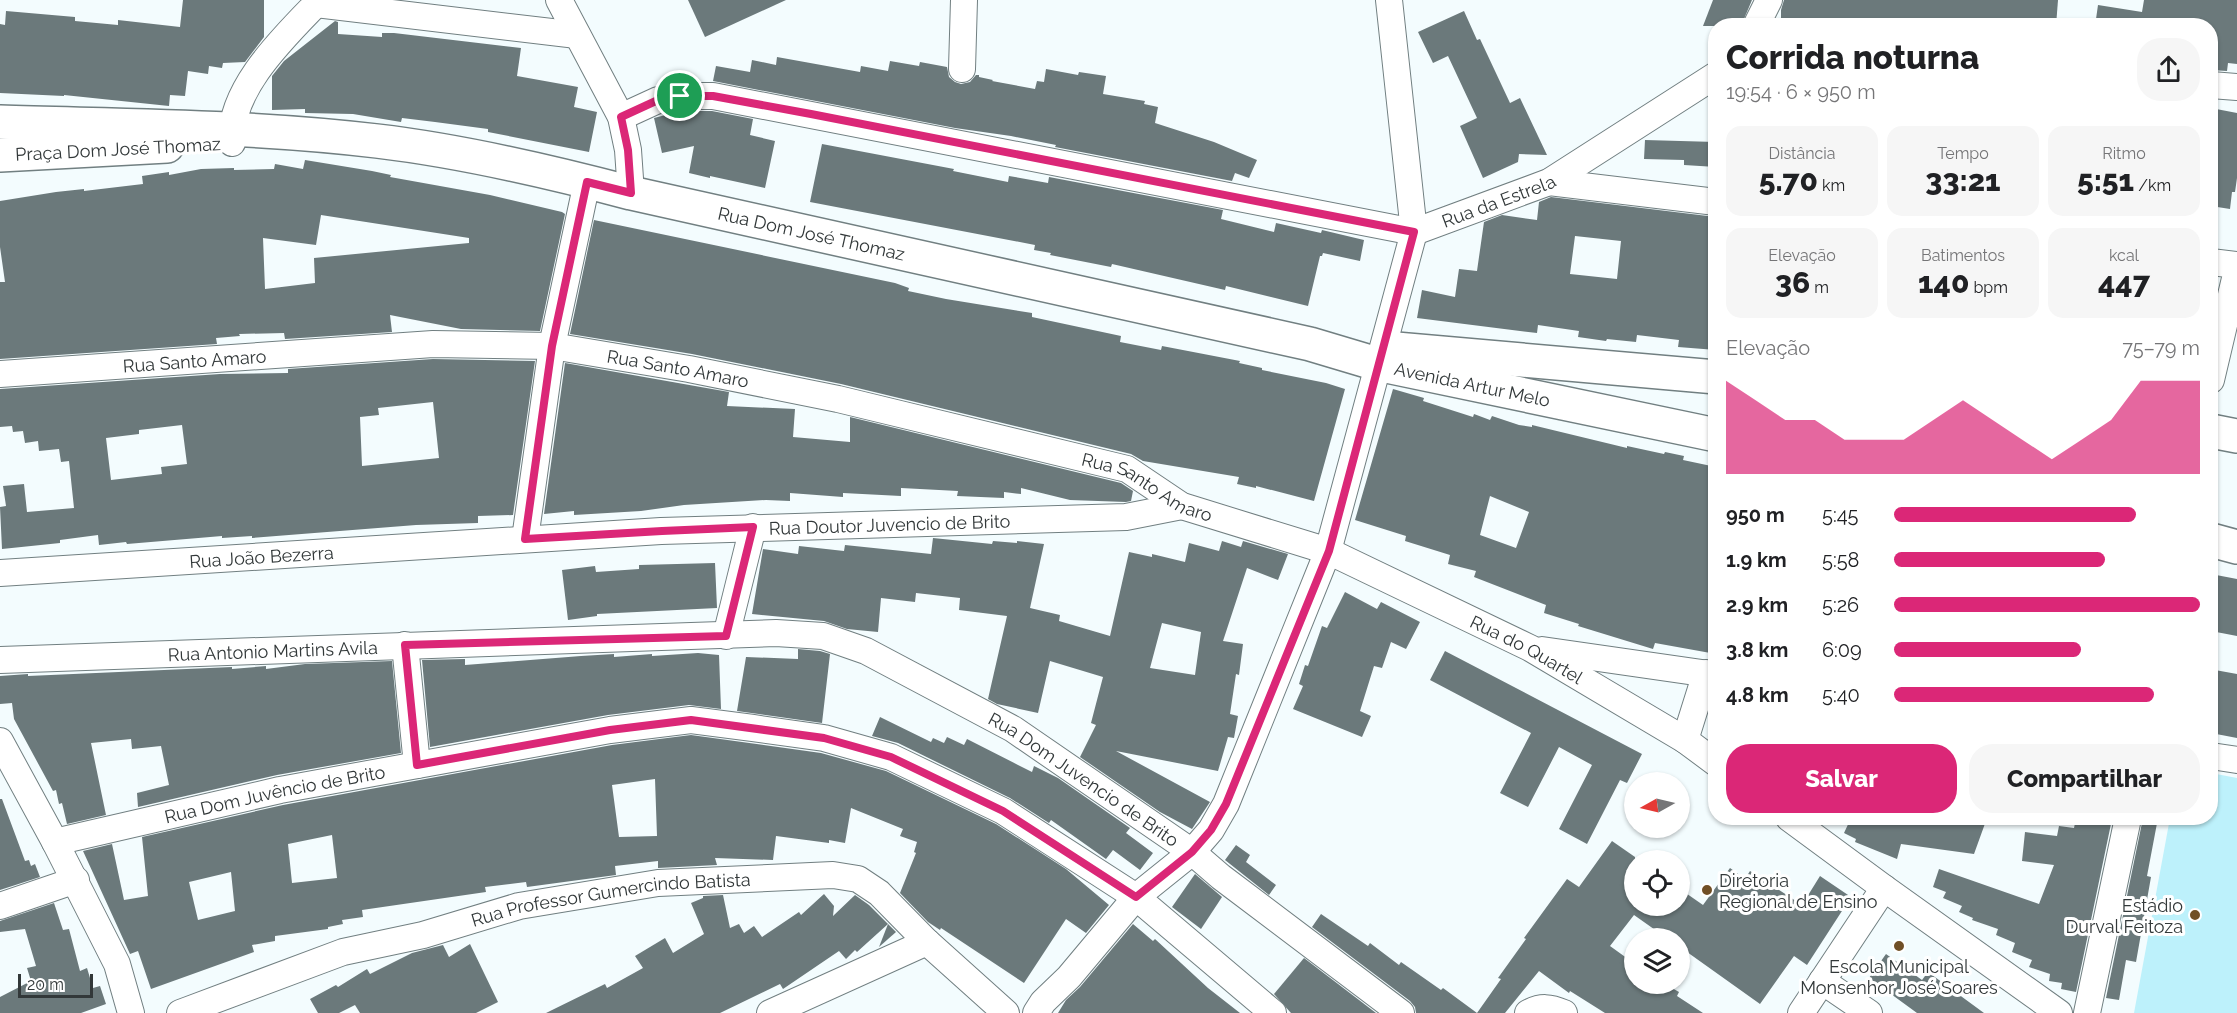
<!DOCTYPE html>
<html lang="pt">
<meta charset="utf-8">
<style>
body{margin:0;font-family:Raleway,sans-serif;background:#f6f6f6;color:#202124;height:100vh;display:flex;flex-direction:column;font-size:22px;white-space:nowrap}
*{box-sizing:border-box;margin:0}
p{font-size:20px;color:#757577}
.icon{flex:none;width:33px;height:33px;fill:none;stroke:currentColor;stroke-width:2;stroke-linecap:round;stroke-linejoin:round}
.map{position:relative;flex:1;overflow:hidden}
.sheet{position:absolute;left:1708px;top:18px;width:510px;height:807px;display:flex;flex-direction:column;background:#fff;border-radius:24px;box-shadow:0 2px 4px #0004}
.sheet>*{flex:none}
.needle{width:39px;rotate:262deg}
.fabs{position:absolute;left:1624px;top:772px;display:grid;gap:12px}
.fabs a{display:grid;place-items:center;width:66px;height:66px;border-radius:50%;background:#fff;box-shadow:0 2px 4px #0004;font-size:30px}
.scale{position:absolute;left:18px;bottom:15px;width:75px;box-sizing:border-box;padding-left:6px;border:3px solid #323839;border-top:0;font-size:16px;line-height:21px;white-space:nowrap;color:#323839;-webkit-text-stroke:4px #fff;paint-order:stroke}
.pin{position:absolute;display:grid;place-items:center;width:51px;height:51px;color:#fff;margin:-26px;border:3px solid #fff;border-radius:50%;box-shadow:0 2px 6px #0007}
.round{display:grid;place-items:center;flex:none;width:63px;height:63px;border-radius:24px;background:#f6f6f6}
.summary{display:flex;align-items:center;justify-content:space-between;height:102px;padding:0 18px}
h1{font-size:33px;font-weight:800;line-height:45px}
.figures{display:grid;grid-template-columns:repeat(3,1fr);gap:9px;height:102px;padding:6px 18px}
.figures div{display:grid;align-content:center;border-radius:15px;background:#f6f6f6;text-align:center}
.figures b{font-size:30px;font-weight:800}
.figures small{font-size:16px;font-weight:400}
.figures p{font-size:16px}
.chart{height:168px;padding:12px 18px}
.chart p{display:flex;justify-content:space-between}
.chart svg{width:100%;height:108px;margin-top:6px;fill:#db2777;opacity:.7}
.button{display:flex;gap:12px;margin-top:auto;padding:12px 18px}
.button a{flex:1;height:69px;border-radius:24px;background:#db2777;color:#fff;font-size:24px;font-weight:800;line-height:69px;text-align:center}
.button a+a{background:#f6f6f6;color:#202124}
ul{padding:0 18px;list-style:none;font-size:20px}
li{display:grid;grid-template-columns:96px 72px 1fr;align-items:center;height:45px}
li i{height:15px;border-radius:8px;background:#db2777}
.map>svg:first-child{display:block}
.green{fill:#bdf1fb}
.building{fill:#6b797b;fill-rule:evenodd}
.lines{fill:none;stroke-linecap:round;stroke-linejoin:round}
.minor-casing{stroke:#717f81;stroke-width:28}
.primary-casing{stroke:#717f81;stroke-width:36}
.minor{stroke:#fff;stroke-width:26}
.primary{stroke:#fff;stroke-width:33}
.route-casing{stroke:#fff;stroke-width:12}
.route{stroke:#db2777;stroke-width:8}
.poi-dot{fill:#704f26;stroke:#fff;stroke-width:2}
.labels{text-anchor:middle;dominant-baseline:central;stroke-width:6;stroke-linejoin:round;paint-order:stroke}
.street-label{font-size:18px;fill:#323839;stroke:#fff}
.poi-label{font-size:18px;fill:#323839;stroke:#fff;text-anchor:start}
</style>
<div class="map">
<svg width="2237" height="1013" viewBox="0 0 2237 1013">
<rect width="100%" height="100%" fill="#f3fcfe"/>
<!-- green -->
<path class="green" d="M2211 773 2237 778V1013H2134L2170 818H2211Z"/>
<!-- building -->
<g class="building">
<path d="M183 0H264V37L245 62 223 63 222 68 209 66 208 74 188 71 185 96 170 95 169 106 64 95V96L0 93V24L5 25 6 11 75 17V21L118 25V20L180 27Z"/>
<path d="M688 0H786L705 37Z"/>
<path d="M1713 0H1752L1741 26H1703Z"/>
<path d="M1784 0H2058L2056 26H1781V10Z"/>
<path d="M2144 0H2237V64L2228 63 2227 71 2211 70V26H2095L2098 5 2142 12Z"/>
<path d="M1464 11 1477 40 1480 39 1510 103 1520 98 1547 155 1519 154 1518 162 1483 178 1460 126 1477 118 1448 56 1433 63 1418 32Z"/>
<path d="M335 21 338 22V34L382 37V33H394L521 48 517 76 578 87 574 107 597 112 589 152 488 132V129L435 122 402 118 401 122 353 114 305 113V109L272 110V76L284 61Z"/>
<path d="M777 57 860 72 861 66 888 71 890 61 919 66 920 62 947 67 949 77 955 82 961 84 970 82 976 75H979V77L993 80 992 81 1035 89 1037 81 1044 82 1046 69 1078 75 1079 72 1106 76 1103 94 1145 101 1144 104 1158 107 1155 123 1214 142 1257 160 1249 178 1235 173 1232 181 1055 147 1056 145 1011 136 955 128 713 81 716 66 750 72 752 60 776 65Z"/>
<path d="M2211 108 2237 113V178L2235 192H2232L2230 209 2211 206Z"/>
<path d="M681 111H712L753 119 750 135 775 141 765 188 710 176V178L689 173 694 146 662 153 654 118Z"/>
<path d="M1645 140 1716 142V167L1684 165V160L1644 159Z"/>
<path d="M822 144 954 169 953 171 1008 182 1009 176 1048 183 1049 177 1223 210 1221 219 1274 232 1276 223 1321 233 1322 230 1364 240 1360 261 1323 253 1322 256H1320L1308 306 1226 286 1225 290 1112 264 1111 267 1050 255 1051 253 1034 250 1035 245 810 202Z"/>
<path d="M305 160 372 171 391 175 390 177 490 195 562 212 565 214 540 331 461 329 390 315 392 332 285 339 284 333 239 334 240 336 216 338 217 344 0 359V282H5L0 247V201L56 192 84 189V191L143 184 142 176 169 172V175L201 169 234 168V170L274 169 275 164 303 169ZM321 215 469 238V243L314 258 315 283 265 289 263 238 316 245Z"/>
<path d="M1551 197 1716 217V350L1678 347 1679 340 1637 335 1636 342 1607 339 1606 341 1578 337 1579 331 1538 325 1537 333 1417 318 1422 290 1455 297 1459 269 1477 271 1484 222 1502 215 1537 220 1539 202ZM1575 236 1621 241 1617 279 1570 274Z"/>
<path d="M594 220 895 283 909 288 908 291 946 299 1032 313V317L1121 336 1120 342 1161 350 1162 346 1240 361 1239 363 1262 368V370L1326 383 1345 389 1314 501 1256 486V488L1237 484 1239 477 1143 461 1131 454 841 384 692 354 570 334Z"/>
<path d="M433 359 535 361 513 515 478 516V523L416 525 252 538V536L222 538V536L127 544 126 542 99 545 98 535 60 540V543L2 549 0 507 6 506 3 486 24 484 27 512 74 508 69 461 61 462 59 449 39 451 38 441 25 443 23 431 13 432 12 426 0 427V389L220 374 288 373V369ZM433 402 439 458 362 466 360 417 379 415 378 408ZM182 425 187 464 161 467 162 474 111 480 106 438 139 434V430Z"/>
<path d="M565 363 729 392 727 406 795 409 793 437 850 442V417L1121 483 1133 491 1131 501 1126 502 1070 500 1021 488V494L1004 492V498L957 496 958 491 901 488V496L843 493V497L790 493V501L766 500 684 505 641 511 574 515V511L544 514Z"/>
<path d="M1393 389 1424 398 1423 401 1473 417 1474 414 1490 420 1492 416 1519 425 1532 427V425L1627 448V446L1664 454 1665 452 1684 456 1683 460 1716 467V654L1655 643 1653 649 1578 626 1579 624 1544 613 1546 605 1474 577 1476 571 1448 564 1450 555 1405 541 1406 536 1355 520ZM1490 496 1529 512 1516 548 1480 535Z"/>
<path d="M933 538 992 544 993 541 1017 543V541L1044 544 1030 608 1060 615 1059 621 1110 636 1129 552 1152 557V554L1185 562 1189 543 1219 551 1222 541 1241 547 1243 541 1288 554 1278 580 1247 568 1223 641 1243 644 1239 675 1236 674 1230 714 1238 716 1234 738 1228 737 1218 771 1116 751 1210 802 1192 829 1160 812 1080 757 1096 725 1091 723 1103 677 1050 661 1038 713 997 704 988 699 1007 616 959 610 960 598 916 593 915 602 881 598 878 632 847 629 824 621 752 614 763 549 798 554 799 546 844 551 845 545 931 554ZM1162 623 1201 632 1195 675 1150 668Z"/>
<path d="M715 563 717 608 597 614V616L568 620 562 570 595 566 596 572 639 569V565Z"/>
<path d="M2211 574 2237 579V636L2211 631Z"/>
<path d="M1345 592 1377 609 1381 602 1420 622 1406 649 1391 642 1382 668 1374 666 1360 711 1371 716 1362 737 1293 709 1303 686 1299 684 1305 665 1308 666 1322 626 1327 628Z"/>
<path d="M798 649 820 651 830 654 822 723 737 711 746 657 798 659Z"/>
<path d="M1445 651 1642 754 1627 783 1620 780 1587 844 1559 829 1592 765 1559 747 1528 807 1500 793 1531 733 1430 680Z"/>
<path d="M698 653 719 655 721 709 689 705 608 715 430 747 422 660 465 659V665L581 656 614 654V657L652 654V656Z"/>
<path d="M392 661 401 753 277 775 138 807 137 793 169 785 161 746 132 749 131 739 91 743 106 815 67 824 62 803 59 804 56 790 53 791 14 719 12 703 0 704V676L28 674V676L232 667V669L266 666V669L305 664Z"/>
<path d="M2215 670 2237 674V738L2211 733V695Z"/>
<path d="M880 717 931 742 933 738 944 743 947 737 964 745 967 739 1032 772 1034 766 1058 778 1130 828 1126 833 1153 853 1140 870 1113 850 1106 859 1051 820 1049 823 1010 798 898 743 872 736Z"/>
<path d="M691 735 821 753 886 771 996 824 1066 869 1109 905 1086 933 1066 919 1024 983 941 928 940 930 928 922 900 893 916 853 914 852 917 842 900 836 903 829 851 808 845 843 829 840V843L776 836 773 860 715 858 717 865 658 868V861L615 866 616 875 527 887 526 882 485 887 486 892 362 910 363 917 342 920 343 924 328 927V929L275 936V941L252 945 254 952 151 989 138 951 130 954 83 851 112 844 124 900 148 896 142 837 283 805 612 745ZM655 779 657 836 619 837 612 785ZM332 835 337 878 292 883 288 844ZM231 872 235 911 198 920 189 882Z"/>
<path d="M0 799H2L25 861 29 860 31 866 35 864 40 877 0 890Z"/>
<path d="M1851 818H1987L1974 854 1901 844 1897 859 1855 842 1856 839 1844 833Z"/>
<path d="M2076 818 2112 819 2076 992 2061 989 2062 983 2049 981 2050 974 2029 967 2032 960 2012 952 2015 943 1996 935 1998 929 1972 920 1973 918 1959 912 1962 906 1943 898 1946 892 1933 887 1939 869 2039 904 2054 865 2022 861 2025 832 2057 836 2059 826 2074 828Z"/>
<path d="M2143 818H2158L2147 876 2151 877 2136 962 2126 960 2119 1000 2106 998Z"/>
<path d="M1612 841 1635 857V906H1680V889L1703 905 1730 868 1745 879 1750 871 1802 905 1820 876 1851 897 1807 965 1794 956 1760 1004 1680 947V939H1668L1634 915 1610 946 1635 964V984H1665L1679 992 1677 996 1703 1013H1605L1570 991 1569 993 1539 971 1505 1013H1416L1415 1007 1410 1001 1312 927 1321 914 1368 946 1370 943 1399 965 1401 962 1441 990 1443 988 1477 1013 1501 979 1498 978 1526 939 1524 938 1567 879 1579 887Z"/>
<path d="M1236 845 1250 855 1246 862 1276 885 1269 895 1225 860Z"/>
<path d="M1195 874 1222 897 1201 929 1172 907Z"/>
<path d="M824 894 834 906 833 916 855 895 869 905 888 924 857 952 855 950 846 959 839 951 783 989 780 984 720 1013H546L605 984 607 988 643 968 635 956 665 938 673 953 704 934 691 903 703 898V896L723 895 730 928 739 924 744 933 754 926 762 937 799 912 801 915Z"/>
<path d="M54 903 63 930 69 929 80 971 87 968 93 988 100 986 106 1004 81 1013H0V997L31 981 27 968 36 966 25 929 0 932V921Z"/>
<path d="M888 924 896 932 879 947Z"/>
<path d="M1133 924 1153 941 1155 939 1208 988 1240 1013H1058L1066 1000 1080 987Z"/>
<path d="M470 944 498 1002 476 1013H360L355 1005 339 1013H318L310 999 336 985 338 987 367 969 370 974 412 953 443 945 449 957Z"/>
<path d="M1886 954 1922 980 1928 972 1984 1013H1917L1869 978Z"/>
<path d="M1304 958 1376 1013H1291L1274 994Z"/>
</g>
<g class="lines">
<!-- minor casing -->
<g class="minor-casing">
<g id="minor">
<path d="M559 0 621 117 628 150 631 193"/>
<path d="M316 4 577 35"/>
<path d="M1756 26 1769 0"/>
<path d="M962 69 964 0"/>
<path d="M2211 85 2237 87"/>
<path id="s1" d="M621 117 658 100 680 96H713L1414 232 1549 182 1716 75"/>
<path d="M232 143C228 91 282 39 316 4"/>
<path d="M1549 182 1716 202"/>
<path d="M2211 262 2237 265"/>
<path id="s2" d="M0 374 433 344 552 346 689 369 838 399 1127 469 1182 506 1328 551 1530 648 1685 740 1716 763"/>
<path d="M2211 380 2237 270"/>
<path d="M525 539 552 346 587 182"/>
<path id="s3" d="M0 573 661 531 1126 517 1182 506"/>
<path d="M726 636 753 527"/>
<path d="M405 645 417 765"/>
<path d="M1542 650 1716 675"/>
<path id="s4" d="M0 660 776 633 823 636 866 651 1013 729 1192 852 1221 877 1401 1013"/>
<path d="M1685 740 1706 673"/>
<path d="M0 741 55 842 117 964 131 1013"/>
<path d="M2211 756 2237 760"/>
<path d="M1789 818 1884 888 2059 1013"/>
<path id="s5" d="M55 842 280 790 610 730 691 720 753 728 824 738 891 757 1003 811 1136 897 1273 1013"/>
<path d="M0 906 76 880"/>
<path d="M1822 981 1869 1013"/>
<path id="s6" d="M180 1013 343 952 423 935 519 906 658 883 833 875 858 879 879 893 927 942 1006 1013"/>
<path d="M770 1013 927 942"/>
<path d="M1036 1013 1043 1002 1069 977 1136 897 1192 852 1211 830 1226 804 1328 551 1414 232 1389 0"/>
<path d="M1528 1013C1541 1006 1550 1007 1564 1013"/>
<path d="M1801 1013 1884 888"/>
<path d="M2087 1013 2128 818"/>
</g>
</g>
<!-- primary casing -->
<g class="primary-casing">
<g id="primary">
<path id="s7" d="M0 122C126 126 252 126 377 141 462 151 548 171 631 193L1310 344 1377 364 1716 435"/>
<path d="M0 155 167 146"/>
<path d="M1396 349 1716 377"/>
<path d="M2211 431 2237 436"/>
<path d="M2211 540 2237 547"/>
</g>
</g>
<!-- minor -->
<use href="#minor" class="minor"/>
<!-- primary -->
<use href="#primary" class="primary"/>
</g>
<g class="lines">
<!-- route casing -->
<g class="route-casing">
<path id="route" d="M680 96H713L811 114 1414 232 1329 551 1226 804 1211 830 1192 852 1136 897 1003 811 891 757 824 738 691 720 610 730 417 765 405 645 726 636 753 527 662 531 525 539 552 346 587 182 631 193 628 150 621 117 658 100Z"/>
</g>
<!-- route -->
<use href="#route" class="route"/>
</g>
<!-- markers -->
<g class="poi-dot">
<circle cx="1707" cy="890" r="6"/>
<circle cx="2195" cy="915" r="6"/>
<circle cx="1899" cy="946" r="6"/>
</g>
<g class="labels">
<!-- street labels -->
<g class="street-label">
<text transform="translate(118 149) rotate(-3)">Praça Dom José Thomaz</text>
<text stroke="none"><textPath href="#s1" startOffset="900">Rua da Estrela</textPath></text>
<text stroke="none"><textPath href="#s7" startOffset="822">Rua Dom José Thomaz</textPath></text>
<text stroke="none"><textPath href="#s2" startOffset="195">Rua Santo Amaro</textPath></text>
<text stroke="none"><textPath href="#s2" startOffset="681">Rua Santo Amaro</textPath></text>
<text stroke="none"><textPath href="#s7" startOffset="1500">Avenida Artur Melo</textPath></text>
<text stroke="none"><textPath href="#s2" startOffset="1167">Rua Santo Amaro</textPath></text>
<text stroke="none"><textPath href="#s3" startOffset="891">Rua Doutor Juvencio de Brito</textPath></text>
<text stroke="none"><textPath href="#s3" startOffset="262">Rua João Bezerra</textPath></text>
<text stroke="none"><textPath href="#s4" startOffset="273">Rua Antonio Martins Avila</textPath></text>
<text stroke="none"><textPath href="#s2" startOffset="1582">Rua do Quartel</textPath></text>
<text stroke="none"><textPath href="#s4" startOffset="1122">Rua Dom Juvencio de Brito</textPath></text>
<text stroke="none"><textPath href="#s5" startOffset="225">Rua Dom Juvêncio de Brito</textPath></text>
<text stroke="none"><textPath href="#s6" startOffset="448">Rua Professor Gumercindo Batista</textPath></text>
</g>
<!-- poi labels -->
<g class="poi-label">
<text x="1719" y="880">Diretoria<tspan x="1719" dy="21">Regional de Ensino</tspan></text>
<text x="2183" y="905" text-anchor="end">Estádio<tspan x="2183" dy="21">Durval Feitoza</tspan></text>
<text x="1899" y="966" text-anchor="middle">Escola Municipal<tspan x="1899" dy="21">Monsenhor José Soares</tspan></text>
</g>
</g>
</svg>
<div class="fabs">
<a><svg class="needle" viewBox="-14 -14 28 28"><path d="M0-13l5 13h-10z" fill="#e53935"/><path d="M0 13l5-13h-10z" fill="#757577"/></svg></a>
<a><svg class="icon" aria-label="locate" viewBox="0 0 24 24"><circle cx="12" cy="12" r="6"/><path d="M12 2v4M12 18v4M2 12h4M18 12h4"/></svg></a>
<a><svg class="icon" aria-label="layers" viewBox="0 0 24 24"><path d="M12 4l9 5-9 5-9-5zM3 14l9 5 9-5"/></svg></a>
</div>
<div class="scale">20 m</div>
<div class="pin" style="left:680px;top:96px;background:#1e9e55"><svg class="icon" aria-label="arrive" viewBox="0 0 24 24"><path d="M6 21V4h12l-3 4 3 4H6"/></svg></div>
<section class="sheet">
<div class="summary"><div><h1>Corrida noturna</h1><p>19:54 · 6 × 950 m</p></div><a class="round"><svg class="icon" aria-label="share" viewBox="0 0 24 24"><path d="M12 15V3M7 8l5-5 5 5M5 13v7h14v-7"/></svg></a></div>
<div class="figures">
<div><p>Distância</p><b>5.70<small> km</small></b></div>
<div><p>Tempo</p><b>33:21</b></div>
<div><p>Ritmo</p><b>5:51<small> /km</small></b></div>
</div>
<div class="figures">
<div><p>Elevação</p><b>36<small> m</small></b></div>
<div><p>Batimentos</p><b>140<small> bpm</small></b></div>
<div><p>kcal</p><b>447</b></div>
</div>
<div class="chart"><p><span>Elevação</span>75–79 m</p>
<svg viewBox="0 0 160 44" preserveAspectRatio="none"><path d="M0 44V6L10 14L20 22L30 22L40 30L50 30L60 30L70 22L80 14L90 22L100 30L110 38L120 30L130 22L140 6L150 6L160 6V44z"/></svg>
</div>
<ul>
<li><b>950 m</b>5:45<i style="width:79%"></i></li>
<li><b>1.9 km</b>5:58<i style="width:69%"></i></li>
<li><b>2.9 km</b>5:26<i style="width:100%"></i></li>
<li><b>3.8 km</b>6:09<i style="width:61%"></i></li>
<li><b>4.8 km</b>5:40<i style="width:85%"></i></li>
</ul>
<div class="button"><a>Salvar</a><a>Compartilhar</a></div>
</section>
</div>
